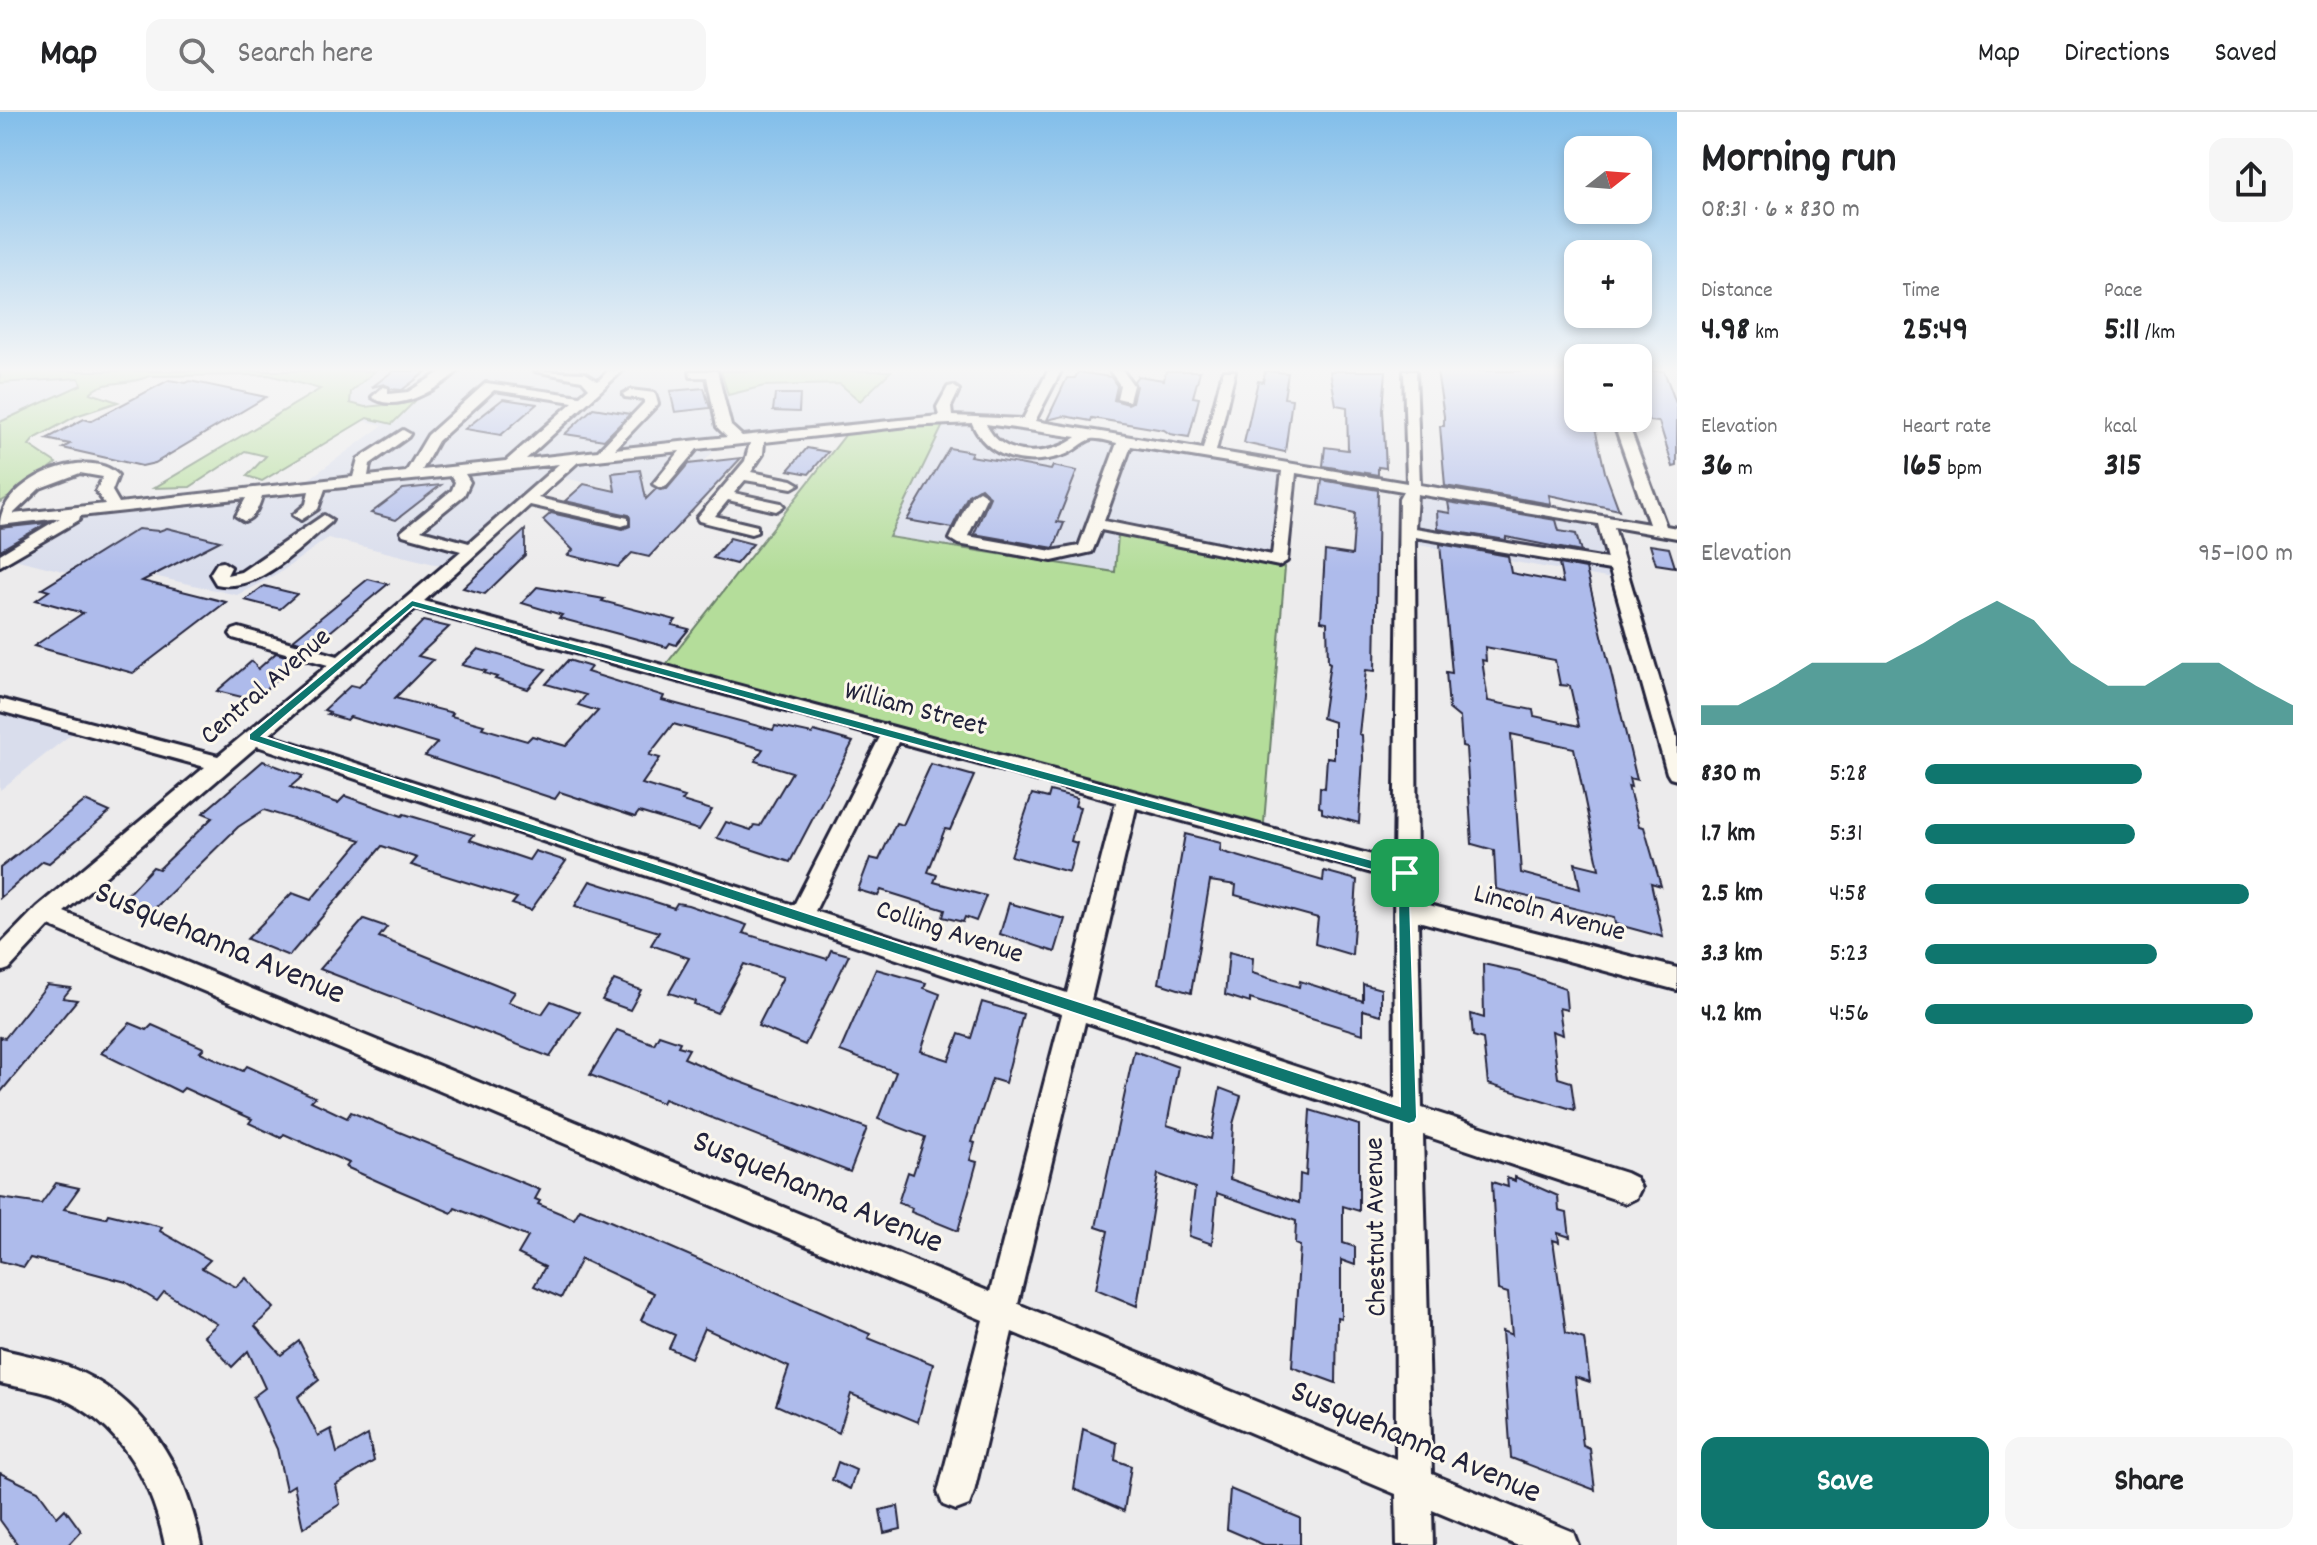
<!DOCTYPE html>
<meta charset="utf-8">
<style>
body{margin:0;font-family:Dekko,sans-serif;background:#f6f6f6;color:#202124;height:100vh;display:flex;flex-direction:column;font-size:30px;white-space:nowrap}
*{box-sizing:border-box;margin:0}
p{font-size:26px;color:#757577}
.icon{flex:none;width:44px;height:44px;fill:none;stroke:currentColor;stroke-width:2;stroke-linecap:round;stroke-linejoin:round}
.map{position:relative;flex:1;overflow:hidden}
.drawer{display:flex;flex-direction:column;background:#fff;width:640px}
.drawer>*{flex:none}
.needle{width:52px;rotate:73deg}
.buttons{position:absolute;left:1564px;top:24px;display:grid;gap:16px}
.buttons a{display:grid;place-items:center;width:88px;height:88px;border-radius:16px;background:#fff;box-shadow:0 4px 12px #0003;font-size:40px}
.pin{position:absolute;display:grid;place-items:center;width:68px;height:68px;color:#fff;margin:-34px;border-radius:16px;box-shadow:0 4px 12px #0006}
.round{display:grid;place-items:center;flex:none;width:84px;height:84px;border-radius:16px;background:#f6f6f6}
.head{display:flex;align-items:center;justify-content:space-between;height:136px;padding:0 24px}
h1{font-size:44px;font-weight:700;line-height:60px}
.metrics{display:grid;grid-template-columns:repeat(3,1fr);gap:12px;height:136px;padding:8px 24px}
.metrics div{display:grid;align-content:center}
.metrics b{font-size:34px;font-weight:700}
.metrics small{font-size:22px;font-weight:400}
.metrics p{font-size:22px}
.chart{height:224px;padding:16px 24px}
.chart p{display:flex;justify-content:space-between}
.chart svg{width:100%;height:144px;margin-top:8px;fill:#0f766e;opacity:.7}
.cta{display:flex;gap:16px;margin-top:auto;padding:16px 24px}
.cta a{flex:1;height:92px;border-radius:16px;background:#0f766e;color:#fff;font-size:32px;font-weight:700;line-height:92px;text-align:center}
.cta a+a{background:#f6f6f6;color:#202124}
ul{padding:0 24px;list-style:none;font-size:26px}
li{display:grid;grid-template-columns:128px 96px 1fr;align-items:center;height:60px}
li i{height:20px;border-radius:10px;background:#0f766e}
header{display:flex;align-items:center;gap:48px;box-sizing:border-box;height:112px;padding:0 40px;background:#fff;border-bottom:2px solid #e0e0e0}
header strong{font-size:38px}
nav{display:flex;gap:44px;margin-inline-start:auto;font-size:28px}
.search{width:560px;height:72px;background:#f6f6f6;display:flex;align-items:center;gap:20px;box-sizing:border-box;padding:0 28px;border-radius:16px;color:#757577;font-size:30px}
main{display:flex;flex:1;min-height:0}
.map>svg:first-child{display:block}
.built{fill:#d9ddec}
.green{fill:#b4dd9a;stroke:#6b806a;stroke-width:2}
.building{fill:#aebbeb;stroke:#22223b;stroke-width:2;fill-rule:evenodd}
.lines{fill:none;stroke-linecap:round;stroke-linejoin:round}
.minor-casing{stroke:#22223b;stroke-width:6}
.minor{fill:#fbf7ec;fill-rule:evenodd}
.route{fill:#0f766e;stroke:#fff;stroke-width:2;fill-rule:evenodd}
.labels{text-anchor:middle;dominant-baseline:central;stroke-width:6;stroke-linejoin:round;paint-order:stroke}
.street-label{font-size:28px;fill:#22223b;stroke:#fbf7ec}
.near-street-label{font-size:34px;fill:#22223b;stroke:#fbf7ec}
</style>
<header>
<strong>Map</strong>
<div class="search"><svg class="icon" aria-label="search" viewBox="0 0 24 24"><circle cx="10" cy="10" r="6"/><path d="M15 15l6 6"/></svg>Search here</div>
<nav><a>Map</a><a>Directions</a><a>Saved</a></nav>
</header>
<main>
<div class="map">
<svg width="1677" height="1433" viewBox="0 0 1677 1433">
<rect width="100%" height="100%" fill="#ecebec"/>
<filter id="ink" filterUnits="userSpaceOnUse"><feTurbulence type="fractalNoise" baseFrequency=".0125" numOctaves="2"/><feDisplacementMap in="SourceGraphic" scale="16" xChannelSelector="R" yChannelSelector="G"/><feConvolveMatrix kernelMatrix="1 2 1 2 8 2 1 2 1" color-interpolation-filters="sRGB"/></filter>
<g filter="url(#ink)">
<!-- built -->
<g class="built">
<path d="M357 259H721L728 282 764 274 840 272 860 289 891 259H1018L1052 265 1027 311 1299 359 1285 455 1119 423 1115 461 888 424 946 308 721 331 669 389 555 364 451 456 328 426 278 462 237 483 123 457 104 469 6 445 81 400 294 378 383 313 296 294Z"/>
<path d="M98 263 0 354V271Z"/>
<path d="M1410 377 1605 410 1624 469 1407 431Z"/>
<path d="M0 598 74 620 0 678Z"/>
</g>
<!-- green -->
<g class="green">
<path d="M0 259H375L351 280 350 291 365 295 414 290 392 312 367 306 262 369 247 364 266 344 245 339 190 375 154 376 320 277 269 263 149 264C130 274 104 267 90 281L118 290 76 304 34 327 29 333 56 351 32 372 0 390V310L81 273 79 266 0 271Z"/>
<path d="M721 259H891L860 289 840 272 764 274 728 283Z"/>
<path d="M946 307 889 425 1115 460 1118 423 1285 455 1263 723 661 559 850 317Z"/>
</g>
<!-- building -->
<g class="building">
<path d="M393 259H427L402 278 391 277 384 272 372 275Z"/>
<path d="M1166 259H1200L1193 285 1199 286 1189 325 1170 322 1164 318 1092 306 1091 309 1064 304 1047 308 1067 266H1075L1078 260 1111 265 1117 274 1114 288 1128 292 1132 290 1136 274 1134 269 1138 264 1164 268Z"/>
<path d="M1265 259 1288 261 1284 286 1292 287 1285 340 1244 331 1258 269 1263 270Z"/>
<path d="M1330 259H1386L1383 298 1386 356 1378 355V363L1323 354 1325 335 1348 338 1347 295 1336 293Z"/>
<path d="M1437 259H1576L1578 306 1593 307 1605 360 1619 398 1549 383 1551 392 1445 374 1440 314H1444V304Z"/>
<path d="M1638 259H1664L1677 294V354L1673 355 1659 310 1649 309 1641 287 1638 286Z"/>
<path d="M169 268 186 271 190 269 266 285 155 351 142 354 63 336 70 332 46 327 84 307 91 309Z"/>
<path d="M704 276 710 296 675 300 670 279Z"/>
<path d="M775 282H800L799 300 773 299Z"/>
<path d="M503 287 537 292 501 323 465 317Z"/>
<path d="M593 296 630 302 604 328 565 322Z"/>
<path d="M807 336 828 340 809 362 788 358Z"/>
<path d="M949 336 972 340 970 344 1013 351 1051 358 1053 354 1077 359 1057 410 1064 411 1054 436 974 422 990 385 981 376 968 383 952 416 907 408Z"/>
<path d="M741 346 649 445 632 441 618 455 568 443 573 438 543 408 551 401 623 417 630 414 629 403 565 389 584 372 615 379 612 361 640 358 646 387 656 377H667L688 352Z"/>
<path d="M1322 368 1378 378 1375 559 1366 558 1359 622 1362 623 1363 646 1359 711 1322 701V696L1319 695 1320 675 1325 676 1327 645 1334 646V610L1322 606 1330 551 1328 550 1327 510 1321 509 1325 439 1352 443 1355 401 1319 393Z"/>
<path d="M441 373 396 408 371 401 403 377Z"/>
<path d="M1448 390 1556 408 1559 419 1576 422 1581 440 1506 425V428L1438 417 1437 399 1450 401Z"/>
<path d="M47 411 0 438V416Z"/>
<path d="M167 416 220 429 142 469 226 490 133 561 34 534 83 501 36 488 49 479 42 477 138 417 159 419Z"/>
<path d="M525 418V443L485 482 463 476Z"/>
<path d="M730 426 753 432 736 452 713 446Z"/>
<path d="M1440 432 1508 444 1511 461 1563 471 1559 452 1586 457 1637 668 1629 666 1631 675 1628 674 1639 714 1644 715 1661 774 1651 771 1663 825 1615 812 1614 806 1496 777 1494 738 1472 732 1466 635 1462 634 1460 606 1449 597 1446 560 1452 561ZM1485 535 1555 548 1560 573 1570 574 1579 614 1534 604 1533 598 1488 589 1482 548 1486 549ZM1511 622 1574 636 1599 757 1575 751 1580 777 1521 761Z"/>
<path d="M1650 433 1669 436 1675 455 1656 452Z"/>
<path d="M368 467 388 472 313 534 293 528Z"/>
<path d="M264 474 297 482 280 497 245 488Z"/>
<path d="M537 475 604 487 602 489 676 508 672 513 689 517 676 533 670 531 667 535 559 506 562 503 522 491Z"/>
<path d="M423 509 449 515 418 544 433 548 395 586 453 601 451 604 484 613 482 616 527 629 532 624 566 634 598 599 578 593 586 583 546 572 568 548 591 555 587 560 664 584 662 588 773 618 775 614 812 622 814 619 853 630 790 750 717 726 726 710 751 718 754 713 760 714 792 660 755 649 763 637 673 612 649 643 660 646 642 672 685 685 682 689 712 698 699 718 639 700 635 705 560 680 555 687 425 644 437 631 350 605 347 608 327 602 330 600 324 598 351 573 359 575Z"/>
<path d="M478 537 546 557 528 577 495 567 497 565 484 561 486 559 462 553Z"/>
<path d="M276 541 298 548 254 588 217 579 252 549 258 557Z"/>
<path d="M263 649 303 664 290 675 338 691 345 684 402 704 404 702 474 723 470 728 529 748 535 739 566 749 531 798 512 792 517 786 411 753 417 746 382 734 289 844 247 827 292 781 311 788 361 728 264 698 238 715 153 798 123 787 153 755 159 757 213 705 203 701Z"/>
<path d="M931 652 974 664 950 718 945 717 928 760 937 763 934 770 986 784 976 809 965 805 963 810 943 805 945 798 881 778 878 784 858 778 870 746 879 748 896 711 903 713Z"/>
<path d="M1050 679 1077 686 1075 694 1080 695 1071 729 1077 731 1069 760 1011 744 1032 682 1048 686Z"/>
<path d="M85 689 110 700 49 751 43 749 0 786V756Z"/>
<path d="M1185 722 1221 731 1220 739 1323 769 1324 759 1357 768 1352 843 1315 832 1318 806 1235 783 1236 773 1210 769 1191 881 1159 871Z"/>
<path d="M590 769 674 796 677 791 688 793 747 813 743 821 827 847 831 838 849 843 805 933 758 914 783 865 744 852 717 901 694 892 695 889 669 881 689 846 651 833 659 820 575 794Z"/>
<path d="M1009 791 1065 807 1055 840 1000 822Z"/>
<path d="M364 807 387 815 379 825 515 880 508 890 542 902 551 889 580 900 550 945 320 857Z"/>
<path d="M1229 840 1253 846 1252 861 1299 875 1300 869 1363 889V872L1381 877V903L1363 898V922L1250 887V891L1225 883Z"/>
<path d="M1483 852 1520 860 1565 876 1567 898 1559 896 1563 923 1552 919 1558 966 1571 970 1575 998 1488 972 1483 927 1473 924 1471 902 1484 906Z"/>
<path d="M876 857 926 871 924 876 940 882 921 939 949 948 959 922 971 926 982 890 1023 902 1005 971 992 967 972 1030 975 1031 970 1048 977 1050 958 1119 911 1100 912 1096 898 1091 908 1060 913 1062 925 1025 878 1007 896 960 840 939Z"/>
<path d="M614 868 641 878 630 898 602 888Z"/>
<path d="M47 873 71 876 63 886 77 888 0 981V925L5 926Z"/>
<path d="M130 911 147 918 152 913 204 936 200 940 243 959 247 954 315 985 311 989 347 1006 351 1000 540 1078 535 1087 540 1089 538 1092 574 1107 580 1097 603 1106 870 1222 868 1226 933 1252 918 1310 851 1282 839 1321 776 1293 789 1255 704 1216 691 1246 669 1236 675 1223 641 1208 654 1181 581 1147 561 1186 534 1174 545 1155 518 1142 528 1125 455 1096 452 1101 393 1076 346 1055 349 1051 284 1022 281 1026 249 1011 252 1007 184 976 180 980 101 941Z"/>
<path d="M617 918 654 932 659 923 680 930 678 934 689 937 684 946 730 966 867 1016 850 1060 664 987 662 991 590 963Z"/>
<path d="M1134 939 1178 955 1167 1013 1211 1027 1220 976 1241 984 1233 1012 1230 1067 1299 1091 1300 1062 1306 1064 1310 998 1359 1013V1099L1343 1094V1131L1355 1135V1153L1341 1148V1206L1337 1205 1336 1271 1292 1255 1300 1134 1295 1132 1296 1109 1217 1081 1212 1132 1189 1124 1195 1076 1158 1062 1137 1194 1096 1177 1108 1119 1096 1115Z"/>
<path d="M1515 1065 1558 1084 1559 1099 1567 1101 1570 1125 1558 1121 1559 1130 1553 1128 1566 1221 1584 1227 1590 1270 1575 1265 1583 1334 1590 1337 1595 1378 1511 1346 1502 1219 1512 1223 1508 1181 1498 1178 1492 1070 1508 1075 1507 1066 1515 1069Z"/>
<path d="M56 1071 79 1076 64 1097 106 1106 108 1102 162 1115 160 1119 210 1148 202 1156 236 1175 246 1166 274 1196 255 1214 281 1243 299 1229 319 1268 298 1285 318 1324 331 1317 337 1341 368 1323 374 1349 336 1373 340 1392 303 1416 294 1373 286 1378 277 1337 253 1285 265 1276 248 1239 232 1255 204 1224 217 1212 164 1180 157 1189 126 1170 85 1159 30 1146 24 1155 0 1149V1086L41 1092Z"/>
<path d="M1083 1317 1117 1331 1115 1348 1131 1354 1124 1399 1074 1377Z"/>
<path d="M838 1350 856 1358 850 1377 832 1368Z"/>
<path d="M0 1361 38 1379 57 1405 65 1397 81 1419 68 1433H18L0 1408Z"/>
<path d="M1230 1377 1300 1406V1433H1264L1227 1417Z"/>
<path d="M898 1394 901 1417 884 1421 880 1398Z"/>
</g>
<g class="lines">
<!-- minor casing -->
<g class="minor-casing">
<g id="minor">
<path d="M442 259H458C439 276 397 303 372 285L383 275 388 276V282L408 280Z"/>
<path d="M535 259 585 261 598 269 608 259H622L526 347 598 339 644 291V287L625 285 623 282 630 278 655 281 658 292 615 337 727 325 717 315 707 265H691L690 259H717L731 314 742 324 939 304 937 295 948 275 953 274 959 278 951 295 952 304 1023 307 1048 259H1061L1035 309 1203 337 1223 259H1235L1216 339 1407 371 1404 259H1416L1420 373 1649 412 1612 306H1626L1666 414 1677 416V426L1614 415 1677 626V668L1670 666 1667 661 1610 458 1415 425 1417 790 1677 856V878L1418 809 1422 996 1626 1061 1636 1066 1641 1076 1636 1086 1626 1091 1423 1023 1432 1362 1573 1420 1578 1433H1516L1432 1398 1433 1433H1397L1396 1382 1012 1220 974 1380 969 1393 956 1398 943 1393 938 1380 983 1208 49 814 9 857 0 860V833L37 795 205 655 0 599V587L218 644 328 553 233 526 230 522 233 518 239 516 338 544 461 439 403 423 401 420 452 378 455 370 451 364 325 377 318 397 301 408 293 403 306 392 309 379 262 384C259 394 255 406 244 409L236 404 246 386 80 404 79 408 0 454V442L60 406 0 413C0 369 87 332 118 363L112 379 119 391 353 365 358 347 403 318 410 322 408 325 370 352 368 364 406 360 428 323 486 271 580 284 589 276 582 268ZM494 278 573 290 506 349 422 358 438 329ZM972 311C987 348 1029 355 1064 343 1074 340 1083 329 1092 327 1099 326 1111 330 1117 331L1079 434 1052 439 968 424 987 384 979 379 971 384 950 427 958 432 1052 449 1092 440 1101 418 1279 454 1287 449 1296 361 1403 379 1399 386 1394 749 424 489 530 393 622 414 628 412V406L538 386 578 350 680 339 653 372 660 376 665 375 697 337 750 331 745 349 697 406 699 409 751 422 757 420V414L715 404 728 388 776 399 784 394 781 391 734 381 745 368 792 376 799 372 792 368 751 360 763 342 764 330 908 314ZM986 312 1077 325C1050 345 1002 348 986 312ZM1131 334 1282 359 1272 443 1104 409ZM559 352 469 431 421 418 464 383 470 370 465 362ZM80 361 103 365 96 379 105 392 13 402 40 376ZM1417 382 1598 412 1607 447 1415 416ZM415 497 880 625 794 793 269 623ZM898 630 1116 690 1067 881 815 799ZM257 634 1062 902 990 1180 64 800ZM1136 696 1394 767 1395 987 1091 888ZM1085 910 1395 1013 1396 1347 1018 1192Z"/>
<path d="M1110 259H1123L1133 273 1129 289 1117 286 1120 273Z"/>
<path d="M324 403 332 408 330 411C300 435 258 482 216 472L210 462 217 451 223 450 231 455 227 463 241 460Z"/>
<path d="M0 1237C22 1243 45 1246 66 1254 144 1284 185 1354 201 1433H165C153 1372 121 1312 61 1286 42 1278 20 1276 0 1271Z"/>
</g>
</g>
<!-- minor -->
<use href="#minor" class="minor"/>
</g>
</g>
<!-- sky -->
<linearGradient id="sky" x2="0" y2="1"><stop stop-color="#82beea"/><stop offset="0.56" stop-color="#f6f6f6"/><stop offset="1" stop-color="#f6f6f6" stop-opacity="0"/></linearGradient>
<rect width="1677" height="460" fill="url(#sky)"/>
<!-- route -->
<path class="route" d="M412 488 1409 758 1417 1005 1415 1010 1409 1012 249 628V622ZM413 495 1398 765 1400 994 262 624Z"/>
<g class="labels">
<!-- street labels -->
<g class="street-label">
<text transform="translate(267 576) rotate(-41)">Central Avenue</text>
<text transform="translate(915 599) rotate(15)">William Street</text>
<text transform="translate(1549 803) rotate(15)">Lincoln Avenue</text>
<text transform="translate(949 822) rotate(18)">Colling Avenue</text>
<text transform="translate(1378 1115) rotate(-91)">Chestnut Avenue</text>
</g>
<!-- near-street labels -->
<g class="near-street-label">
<text transform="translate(219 833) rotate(23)">Susquehanna Avenue</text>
<text transform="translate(817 1082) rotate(23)">Susquehanna Avenue</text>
<text transform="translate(1415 1332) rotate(23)">Susquehanna Avenue</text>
</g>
</g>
</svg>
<div class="buttons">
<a><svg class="needle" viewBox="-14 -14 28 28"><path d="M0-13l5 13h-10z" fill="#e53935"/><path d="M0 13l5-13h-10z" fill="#757577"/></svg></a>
<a>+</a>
<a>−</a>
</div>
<div class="pin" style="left:1405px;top:761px;background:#1e9e55"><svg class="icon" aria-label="arrive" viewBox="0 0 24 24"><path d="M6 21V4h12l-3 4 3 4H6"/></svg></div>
</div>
<section class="drawer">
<div class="head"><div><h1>Morning run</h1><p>08:31 · 6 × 830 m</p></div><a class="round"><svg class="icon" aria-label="share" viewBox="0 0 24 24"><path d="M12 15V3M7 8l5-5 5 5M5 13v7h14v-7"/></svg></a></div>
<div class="metrics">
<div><p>Distance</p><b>4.98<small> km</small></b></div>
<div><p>Time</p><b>25:49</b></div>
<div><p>Pace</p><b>5:11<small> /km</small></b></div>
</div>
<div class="metrics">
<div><p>Elevation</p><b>36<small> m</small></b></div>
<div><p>Heart rate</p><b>165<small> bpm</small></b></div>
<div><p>kcal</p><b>315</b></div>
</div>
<div class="chart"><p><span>Elevation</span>95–100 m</p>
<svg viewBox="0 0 160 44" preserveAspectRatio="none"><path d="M0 44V38L10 38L20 32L30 25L40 25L50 25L60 19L70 12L80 6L90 12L100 25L110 32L120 32L130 25L140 25L150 32L160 38V44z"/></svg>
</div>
<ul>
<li><b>830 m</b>5:28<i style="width:59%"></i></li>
<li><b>1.7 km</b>5:31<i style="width:57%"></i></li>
<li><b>2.5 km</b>4:58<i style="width:88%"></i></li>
<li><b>3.3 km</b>5:23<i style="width:63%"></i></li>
<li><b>4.2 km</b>4:56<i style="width:89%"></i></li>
</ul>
<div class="cta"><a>Save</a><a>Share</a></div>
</section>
</main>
